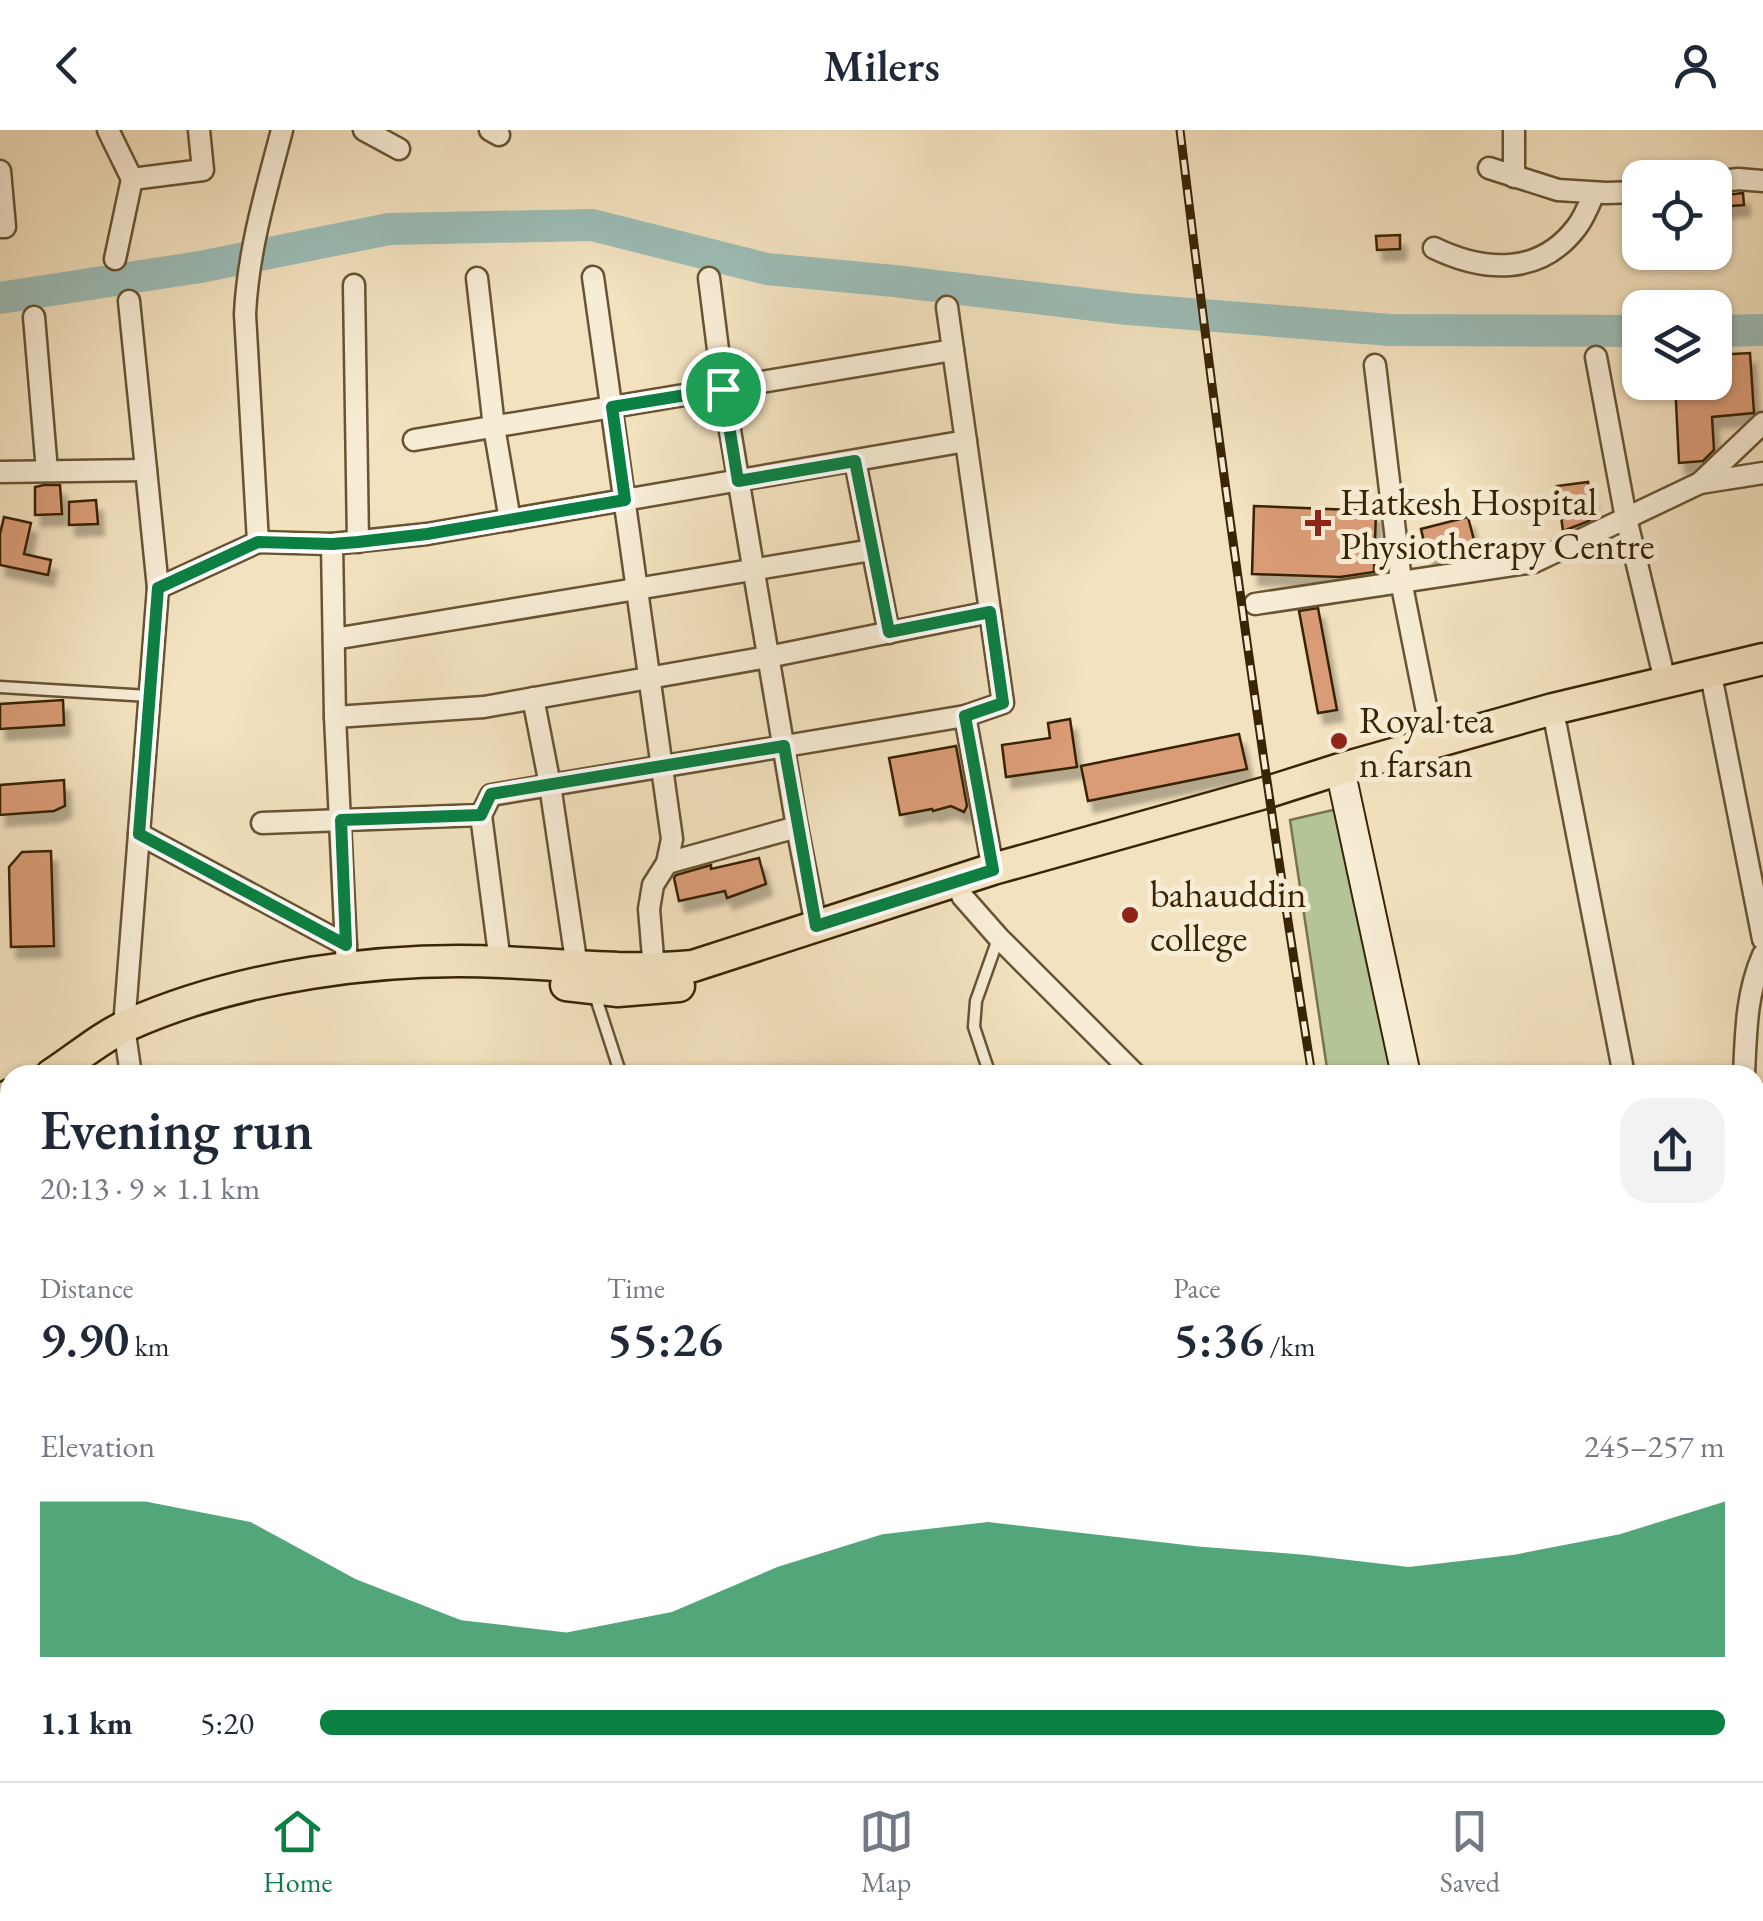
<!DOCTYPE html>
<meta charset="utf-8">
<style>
body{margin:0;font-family:"EB Garamond",serif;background:#f2f2f3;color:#1f2937;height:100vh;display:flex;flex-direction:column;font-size:38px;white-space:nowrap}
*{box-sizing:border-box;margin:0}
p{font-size:32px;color:#747a83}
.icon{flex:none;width:55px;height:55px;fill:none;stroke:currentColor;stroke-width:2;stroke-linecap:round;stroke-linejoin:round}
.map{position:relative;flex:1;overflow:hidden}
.panel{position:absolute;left:0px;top:935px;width:1765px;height:718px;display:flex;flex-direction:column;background:#fff;border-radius:30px 30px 0 0;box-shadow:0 2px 8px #0004}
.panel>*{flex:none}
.tools{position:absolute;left:1622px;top:30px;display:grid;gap:20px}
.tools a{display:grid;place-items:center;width:110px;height:110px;border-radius:20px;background:#fff;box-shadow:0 2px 8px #0004;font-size:50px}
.pin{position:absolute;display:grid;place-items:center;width:85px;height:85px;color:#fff;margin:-42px;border:5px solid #fff;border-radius:50%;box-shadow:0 2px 10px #0007}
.round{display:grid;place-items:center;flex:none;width:105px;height:105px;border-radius:30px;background:#f2f2f3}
.head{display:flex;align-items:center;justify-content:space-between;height:170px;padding:0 40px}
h1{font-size:55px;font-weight:600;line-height:75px}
.metrics{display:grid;grid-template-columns:repeat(3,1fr);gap:15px;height:170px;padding:10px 40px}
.metrics div{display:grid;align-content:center}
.metrics b{font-size:50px;font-weight:600}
.metrics small{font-size:28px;font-weight:400}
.metrics p{font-size:28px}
.chart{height:280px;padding:20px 40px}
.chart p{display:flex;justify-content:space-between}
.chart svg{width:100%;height:180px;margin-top:10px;fill:#0b8043;opacity:.7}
ul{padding:0 40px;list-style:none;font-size:32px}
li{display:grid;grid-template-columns:160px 120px 1fr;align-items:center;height:75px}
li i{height:25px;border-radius:12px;background:#0b8043}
header{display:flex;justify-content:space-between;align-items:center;height:130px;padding:0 40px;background:#fff;font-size:45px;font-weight:600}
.dock{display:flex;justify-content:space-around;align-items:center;height:140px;border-top:2px solid #e0e1e3;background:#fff;font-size:28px;color:#747a83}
.dock a{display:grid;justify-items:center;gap:5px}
.dock .selected{color:#0b8043}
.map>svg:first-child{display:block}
.green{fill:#b5c497;stroke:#77744d;stroke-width:2.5}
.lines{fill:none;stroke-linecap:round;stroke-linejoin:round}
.river{stroke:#9cbdb7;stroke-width:32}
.building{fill:#d99c76;stroke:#392403;stroke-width:2.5;filter:url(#shadow)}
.service-casing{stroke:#685432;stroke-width:15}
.minor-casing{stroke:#685432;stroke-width:25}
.tertiary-casing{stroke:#685432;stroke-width:30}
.secondary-casing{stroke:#392403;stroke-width:32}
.primary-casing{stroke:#392403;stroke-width:35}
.service{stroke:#f7ecd5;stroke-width:10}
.minor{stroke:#f7ecd5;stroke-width:20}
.tertiary{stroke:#f7ecd5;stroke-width:25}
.secondary{stroke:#f7ecd5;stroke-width:28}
.primary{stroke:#f3e2bf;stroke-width:30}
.rail-casing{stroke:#392403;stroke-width:9}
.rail{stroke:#f7ecd5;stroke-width:5;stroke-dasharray:15;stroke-linecap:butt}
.route-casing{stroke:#fff;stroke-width:20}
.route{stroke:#0b8043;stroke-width:12}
.poi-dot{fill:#8f2418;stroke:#f7ecd5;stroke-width:4}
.labels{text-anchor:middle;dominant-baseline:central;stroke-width:10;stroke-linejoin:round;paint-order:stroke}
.poi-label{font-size:38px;fill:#392403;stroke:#f7ecd5;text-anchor:start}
</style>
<header><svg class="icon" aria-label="back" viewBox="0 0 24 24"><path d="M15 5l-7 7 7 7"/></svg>Milers<svg class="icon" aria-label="person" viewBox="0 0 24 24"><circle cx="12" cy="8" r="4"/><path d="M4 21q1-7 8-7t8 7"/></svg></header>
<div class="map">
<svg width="1763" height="1651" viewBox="0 0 1763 1651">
<defs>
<filter id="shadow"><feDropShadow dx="6" dy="11" stdDeviation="2.5" flood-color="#0004"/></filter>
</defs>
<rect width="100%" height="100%" fill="#f3e2bf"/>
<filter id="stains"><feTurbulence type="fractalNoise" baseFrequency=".002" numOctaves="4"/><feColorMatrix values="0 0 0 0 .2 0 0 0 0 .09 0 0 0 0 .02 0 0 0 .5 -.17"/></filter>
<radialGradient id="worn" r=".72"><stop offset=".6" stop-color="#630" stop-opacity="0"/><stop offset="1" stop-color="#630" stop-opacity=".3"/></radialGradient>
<!-- green -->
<path class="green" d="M1337 679 1394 945H1328L1290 690Z"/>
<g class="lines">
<!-- river -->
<g class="river">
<path d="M0 168 200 137 389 99 592 95 767 139 894 151 1128 179 1390 200 1640 201"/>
<path d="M1715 201 1763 200"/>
</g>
</g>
<!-- building -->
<g class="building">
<path d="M1743 63 1744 75 1718 77 1717 66Z"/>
<path d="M1400 105V119L1377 120 1376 106Z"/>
<path d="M1750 223 1754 283 1712 287 1714 320 1703 331 1679 333 1675 252H1715V225Z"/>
<path d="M1588 352 1595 385 1589 391 1563 401 1557 356Z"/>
<path d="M44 355H60L62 384 35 385V357Z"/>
<path d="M96 370 98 394 69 395V372Z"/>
<path d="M1254 376 1376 381 1374 442 1340 447 1252 444Z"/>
<path d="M4 387 31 393 24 424 51 430 48 445 0 435V404Z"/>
<path d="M1468 387 1476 418 1428 429 1421 399Z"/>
<path d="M1318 478 1337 580 1318 583 1299 481Z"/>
<path d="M63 570 64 595 0 599V574Z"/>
<path d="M1070 589 1077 637 1006 647 1002 615 1050 608 1048 593Z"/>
<path d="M1239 604 1247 639 1088 671 1081 636Z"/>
<path d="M956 616 967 676 964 682 951 676 933 681 932 679 900 685 889 628Z"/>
<path d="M64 650 65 676 54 681 0 685V655Z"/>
<path d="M51 721 54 816 11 817 9 737 22 722Z"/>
<path d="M759 728 766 754 727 768 725 761 679 771 674 748 676 745 711 735V739Z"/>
</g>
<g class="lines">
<!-- service casing -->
<g class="service-casing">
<g id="service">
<path d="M0 557 149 566"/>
<path d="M594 862 621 945"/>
<path d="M990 945 974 897 976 871 998 809"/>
<path d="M1755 1152H1763"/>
<path d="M846 1642V1651"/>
</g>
</g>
<!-- minor casing -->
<g class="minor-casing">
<g id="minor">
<path d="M108 0 132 49 115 129"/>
<path d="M364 0 399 19"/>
<path d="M490 0 499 5"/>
<path d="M1489 38 1558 60 1606 63 1640 62"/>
<path d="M0 41 5 97H0"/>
<path d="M1514 47V0"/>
<path d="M132 49 203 40 199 0"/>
<path d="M1715 52 1738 49 1763 51"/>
<path d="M1434 118C1484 142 1539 146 1576 98 1584 88 1589 75 1594 63"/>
<path d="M593 147 672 709 667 733 653 755 649 779 654 840"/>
<path d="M477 148 494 297 510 390"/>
<path d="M709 148 723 259 797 697 816 795"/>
<path d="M354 155 358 412"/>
<path d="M129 171 158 458 124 897 131 945"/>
<path d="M34 187 47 341"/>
<path d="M1596 227 1626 388 1665 551"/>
<path d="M1375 235 1401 451 1433 612"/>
<path d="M414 310 953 220"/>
<path d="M855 331 889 503"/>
<path d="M0 342 146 340"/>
<path d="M1700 353 1763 343"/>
<path d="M258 412 245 184C248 121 266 61 282 0"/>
<path d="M332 414 335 587 347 838"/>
<path d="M158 458 258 412 332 414 427 404 966 311"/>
<path d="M1255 474 1534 432 1700 353 1763 293"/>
<path d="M334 509 872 420"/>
<path d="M1710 540 1763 809"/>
<path d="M533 568 550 655 577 837 582 843"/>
<path d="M965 586 993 739"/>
<path d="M335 587 484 577 768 527 990 482"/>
<path d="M1556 596 1624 945"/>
<path d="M481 685 500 832"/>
<path d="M262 693 481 685 491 665 965 586 1003 573 947 177"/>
<path d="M139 704 346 815"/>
<path d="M667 733 797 697"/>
<path d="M962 766 999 808 1136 945"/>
<path d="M1744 945C1746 902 1746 864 1763 825"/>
<path d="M0 1086 10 1084"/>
<path d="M0 1178 10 1176"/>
<path d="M0 1262H10"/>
<path d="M0 1454H10"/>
<path d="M0 1600H10"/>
<path d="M1755 1610 1763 1608"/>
<path d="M50 1642 51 1651"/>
<path d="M169 1642V1651"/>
<path d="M365 1642V1651"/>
<path d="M421 1642V1651"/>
<path d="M492 1642 494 1651"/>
<path d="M615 1642 622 1651"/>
<path d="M1348 1642V1651"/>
<path d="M1443 1642 1444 1651"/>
<path d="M247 1651V1642"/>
<path d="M298 1651 299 1642"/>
<path d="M1288 1651 1293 1642"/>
<path d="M1555 1651 1596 1642"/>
</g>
</g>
<!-- tertiary casing -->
<g class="tertiary-casing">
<path id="tertiary" d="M1755 1113 1763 1111"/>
</g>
<!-- secondary casing -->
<g class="secondary-casing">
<g id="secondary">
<path d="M1340 639 1406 945"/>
<path d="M1157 1651 1162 1642"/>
<path d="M1180 1651 1185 1642"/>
</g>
</g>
<!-- primary casing -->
<g class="primary-casing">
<g id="primary">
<path d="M566 855 618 861 679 856"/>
<path d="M51 945C76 929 101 907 128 895 238 846 382 826 502 832 566 835 629 842 693 836L993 739 1268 662 1340 639 1553 579 1763 529"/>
<path d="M0 970 10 965"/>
</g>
</g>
<!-- service -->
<use href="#service" class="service"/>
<!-- minor -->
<use href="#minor" class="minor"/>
<!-- tertiary -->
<use href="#tertiary" class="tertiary"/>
<!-- secondary -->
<use href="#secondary" class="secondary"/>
<!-- primary -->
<use href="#primary" class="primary"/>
<!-- rail casing -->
<g class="rail-casing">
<g id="rail">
<path d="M1180 0C1218 316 1262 631 1312 945"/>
<path d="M1390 1642V1651"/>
</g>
</g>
<!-- rail -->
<use href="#rail" class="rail"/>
</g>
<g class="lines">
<!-- route casing -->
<g class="route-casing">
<path id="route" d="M723 259 738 351 855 331 889 502 990 482 1003 573 965 586 993 740 816 796 784 616 491 664 481 685 341 690 346 815 139 704 158 458 258 412 332 414 358 412 427 404 625 370 612 277Z"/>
</g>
<!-- route -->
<use href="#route" class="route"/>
</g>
<!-- markers -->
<g class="poi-dot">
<path d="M1313 378h10v10h10v10h-10v10h-10v-10h-10v-10h10z"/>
<circle cx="1339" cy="611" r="10"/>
<circle cx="1130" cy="785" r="10"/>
</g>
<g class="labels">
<!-- poi labels -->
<g class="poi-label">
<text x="1340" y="371">Hatkesh Hospital<tspan x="1340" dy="44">Physiotherapy Centre</tspan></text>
<text x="1359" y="589">Royal tea<tspan x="1359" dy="44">n farsan</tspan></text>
<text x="1150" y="763">bahauddin<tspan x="1150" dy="44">college</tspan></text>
</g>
</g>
<rect width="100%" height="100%" filter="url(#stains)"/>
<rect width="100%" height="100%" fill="url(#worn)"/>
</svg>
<div class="tools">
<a><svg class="icon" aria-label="locate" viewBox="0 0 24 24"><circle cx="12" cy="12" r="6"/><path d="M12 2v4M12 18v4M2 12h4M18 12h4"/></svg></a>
<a><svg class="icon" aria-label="layers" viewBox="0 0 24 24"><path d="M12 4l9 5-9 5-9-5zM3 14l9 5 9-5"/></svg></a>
</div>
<div class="pin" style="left:723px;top:259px;background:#1e9e55"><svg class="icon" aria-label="arrive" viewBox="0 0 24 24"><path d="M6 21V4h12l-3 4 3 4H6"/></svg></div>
<section class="panel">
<div class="head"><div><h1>Evening run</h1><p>20:13 · 9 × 1.1 km</p></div><a class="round"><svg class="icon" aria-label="share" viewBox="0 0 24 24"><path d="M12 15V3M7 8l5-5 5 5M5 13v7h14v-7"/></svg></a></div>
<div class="metrics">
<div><p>Distance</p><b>9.90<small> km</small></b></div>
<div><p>Time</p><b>55:26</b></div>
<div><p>Pace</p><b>5:36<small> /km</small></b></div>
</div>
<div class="chart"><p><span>Elevation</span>245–257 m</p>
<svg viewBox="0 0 160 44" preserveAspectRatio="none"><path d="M0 44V6L10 6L20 11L30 25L40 35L50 38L60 33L70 22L80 14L90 11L100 14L110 17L120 19L130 22L140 19L150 14L160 6V44z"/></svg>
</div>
<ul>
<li><b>1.1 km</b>5:20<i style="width:100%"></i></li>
</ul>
</section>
</div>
<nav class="dock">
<a class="selected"><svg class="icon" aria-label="home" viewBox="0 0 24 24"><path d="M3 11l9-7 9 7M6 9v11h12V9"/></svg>Home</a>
<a><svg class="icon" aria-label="map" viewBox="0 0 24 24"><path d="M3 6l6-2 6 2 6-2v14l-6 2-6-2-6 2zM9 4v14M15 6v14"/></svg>Map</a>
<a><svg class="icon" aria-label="saved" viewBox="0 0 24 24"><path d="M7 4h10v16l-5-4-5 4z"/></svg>Saved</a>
</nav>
